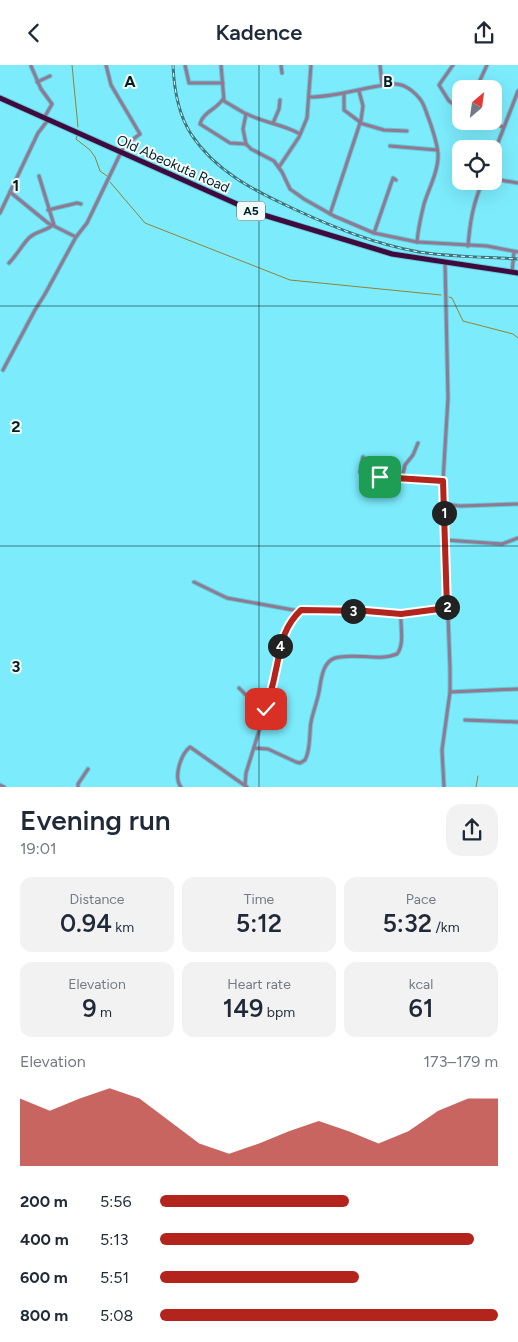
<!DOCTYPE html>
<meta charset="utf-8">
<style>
body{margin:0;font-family:Figtree,sans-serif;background:#f2f2f3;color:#1f2937;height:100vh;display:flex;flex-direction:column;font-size:19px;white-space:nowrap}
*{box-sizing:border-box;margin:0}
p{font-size:16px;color:#747a83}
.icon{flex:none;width:28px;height:28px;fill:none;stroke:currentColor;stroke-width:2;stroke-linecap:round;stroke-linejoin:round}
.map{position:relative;height:722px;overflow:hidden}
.side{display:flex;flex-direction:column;background:#fff;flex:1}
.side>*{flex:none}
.needle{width:32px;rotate:29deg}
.controls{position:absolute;left:452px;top:15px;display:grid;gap:10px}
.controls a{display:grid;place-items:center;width:50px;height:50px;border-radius:10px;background:#fff;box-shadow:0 5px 20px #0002;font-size:25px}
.pin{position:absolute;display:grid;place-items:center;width:42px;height:42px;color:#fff;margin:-21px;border-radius:10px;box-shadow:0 2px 8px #0006}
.km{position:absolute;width:25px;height:25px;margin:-12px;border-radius:50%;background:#222;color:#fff;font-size:14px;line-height:25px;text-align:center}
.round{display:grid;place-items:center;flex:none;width:52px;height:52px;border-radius:15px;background:#f2f2f3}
.overview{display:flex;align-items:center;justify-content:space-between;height:85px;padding:0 20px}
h1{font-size:28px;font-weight:600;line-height:38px}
.stats{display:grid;grid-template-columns:repeat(3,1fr);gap:8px;height:85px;padding:5px 20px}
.stats div{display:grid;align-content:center;border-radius:12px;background:#f2f2f3;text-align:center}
.stats b{font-size:25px;font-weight:600}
.stats small{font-size:14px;font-weight:400}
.stats p{font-size:14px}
.chart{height:140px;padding:10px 20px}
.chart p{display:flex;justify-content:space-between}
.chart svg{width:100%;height:90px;margin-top:5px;fill:#b3241d;opacity:.7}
ul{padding:0 20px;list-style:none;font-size:16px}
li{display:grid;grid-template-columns:80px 60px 1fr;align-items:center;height:38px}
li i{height:12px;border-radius:6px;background:#b3241d}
header{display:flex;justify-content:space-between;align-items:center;height:65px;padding:0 20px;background:#fff;font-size:22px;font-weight:600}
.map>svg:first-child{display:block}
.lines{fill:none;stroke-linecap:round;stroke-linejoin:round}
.stream{stroke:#948037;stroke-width:1}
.minor-casing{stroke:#67c7d6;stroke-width:5}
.highway-casing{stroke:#67c7d6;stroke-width:7}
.minor{stroke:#927890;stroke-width:3}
.highway{stroke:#3f0a3e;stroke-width:5}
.rail-casing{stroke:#3a7983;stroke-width:3}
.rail{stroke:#f2fcfd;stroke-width:1;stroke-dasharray:4;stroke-linecap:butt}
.route-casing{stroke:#fff;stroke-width:10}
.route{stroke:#b3241d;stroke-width:6}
.grid{fill:none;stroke:#051e22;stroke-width:1;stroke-opacity:0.55}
.labels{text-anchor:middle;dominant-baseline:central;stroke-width:4;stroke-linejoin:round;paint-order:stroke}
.shield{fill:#f2fcfd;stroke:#4c6164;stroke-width:1}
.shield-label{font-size:12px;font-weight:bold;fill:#051e22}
.street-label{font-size:14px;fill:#051e22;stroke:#f2fcfd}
.grid-label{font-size:16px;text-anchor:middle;font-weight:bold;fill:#051e22;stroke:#f2fcfd;stroke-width:4;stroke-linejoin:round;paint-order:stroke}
</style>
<header><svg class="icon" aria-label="back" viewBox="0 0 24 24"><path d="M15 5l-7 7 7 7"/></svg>Kadence<svg class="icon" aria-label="share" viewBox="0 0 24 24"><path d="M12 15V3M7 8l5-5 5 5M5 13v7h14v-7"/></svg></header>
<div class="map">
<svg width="518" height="722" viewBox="0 0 518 722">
<rect width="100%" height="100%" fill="#7cecfd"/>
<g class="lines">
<!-- stream -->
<g class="stream">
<path d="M72 0 78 62"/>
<path d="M77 71 76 74 90 85 95 92 100 106 107 111"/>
<path d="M110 117 145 158 290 215 441 230"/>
<path d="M449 232 452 233 463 256 513 269 518 273"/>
<path d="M476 722 478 711"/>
</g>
<!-- minor casing -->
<g class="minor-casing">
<g id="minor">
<path d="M185 0 189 18H223"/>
<path d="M221 0 224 36 246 49 243 64 246 79 251 84 274 96 282 107 290 124 304 134 334 151 374 168 417 177 487 181 518 187"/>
<path d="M281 0 282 8"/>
<path d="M380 0 382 20"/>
<path d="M453 0 439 20 449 36 461 44"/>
<path d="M31 1 41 24 52 39 44 53"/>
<path d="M37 17 50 11"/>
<path d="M476 24 487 0"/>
<path d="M344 29V45L360 57"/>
<path d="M309 32C339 32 366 21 394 19 406 18 420 31 424 41 430 57 436 71 438 88 439 105 429 123 424 139 421 151 418 164 417 177"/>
<path d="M223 34C216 45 203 47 200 59L230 78 246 79"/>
<path d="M247 49C264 58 283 59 300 69"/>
<path d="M486 56 503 62"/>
<path d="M273 58 279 44 280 35"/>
<path d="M360 58 384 65 407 66"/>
<path d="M390 81 437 85"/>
<path d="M494 88 518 26"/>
<path d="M279 102 299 72 307 53 311 0"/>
<path d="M39 111 54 160"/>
<path d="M494 114 518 118"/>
<path d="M10 127 48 158 76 172"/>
<path d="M48 145 77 138 81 139"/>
<path d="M0 148 38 68 48 55"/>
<path d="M330 149 361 55 363 41 359 26"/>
<path d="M374 168 393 113 396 115"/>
<path d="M468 181C470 157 473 138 483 116"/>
<path d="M9 198C17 190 24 177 30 172 37 166 44 167 53 160"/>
<path d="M512 207 514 187"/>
<path d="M3 305 35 245 45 229 76 172 87 158 124 81 140 69 111 20 106 0"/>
<path d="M418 378 413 390 405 400 402 413 404 414 443 416"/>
<path d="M363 392 360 407 361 409 404 414"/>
<path d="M444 439 460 441 518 439"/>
<path d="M445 475 502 479 518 473"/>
<path d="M194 517 227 533 299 546"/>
<path d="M239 623 251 635 266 644"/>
<path d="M450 627 518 624"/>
<path d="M465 655 518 657"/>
<path d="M254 683 268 684 296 697 300 698 305 695C311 684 309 669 311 657 313 647 317 637 319 627 321 616 322 597 335 593 355 587 378 597 397 589 405 579 400 561 401 549"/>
<path d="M0 720 4 722"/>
<path d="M245 720 246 708 268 637 276 609 280 580 287 560 299 546 306 544 401 549 447 543"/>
<path d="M78 722V719L88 704"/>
<path d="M181 722C173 712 181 689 190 682L247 722"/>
<path d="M444 722 442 685 450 627V603L443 416 448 333 445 197"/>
</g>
</g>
<!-- highway casing -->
<g class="highway-casing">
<path id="highway" d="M0 33 257 148 392 189 518 208"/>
</g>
<!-- minor -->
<use href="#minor" class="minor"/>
<!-- highway -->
<use href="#highway" class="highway"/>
<!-- rail casing -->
<g class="rail-casing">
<path id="rail" d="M173 0C174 23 178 49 191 69 216 107 255 126 294 144 335 163 375 179 419 187 452 192 485 192 518 194"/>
</g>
<!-- rail -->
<use href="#rail" class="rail"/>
</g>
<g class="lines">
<!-- route casing -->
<g class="route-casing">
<path id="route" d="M266 644C269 632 273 621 275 609 281 584 281 564 301 545L366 546 401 549 447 543 443 416 380 412"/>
</g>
<!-- route -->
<use href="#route" class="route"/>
</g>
<!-- grid -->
<path class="grid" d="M259 0V722M0 241H518M0 481H518"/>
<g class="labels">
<!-- shield labels -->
<rect class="shield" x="237" y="136.5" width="28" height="19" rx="4"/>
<g class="shield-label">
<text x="251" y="146">A5</text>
</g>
<!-- street labels -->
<g class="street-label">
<text transform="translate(173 99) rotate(24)">Old Abeokuta Road</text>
</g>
</g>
<g class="grid-label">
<text x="130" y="22">A</text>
<text x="388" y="22">B</text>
<text x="16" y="126">1</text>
<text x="16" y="367">2</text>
<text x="16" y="607">3</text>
</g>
</svg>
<div class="controls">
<a><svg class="needle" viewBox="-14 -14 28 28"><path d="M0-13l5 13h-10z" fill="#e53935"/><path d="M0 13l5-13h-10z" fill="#747a83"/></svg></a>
<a><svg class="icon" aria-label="locate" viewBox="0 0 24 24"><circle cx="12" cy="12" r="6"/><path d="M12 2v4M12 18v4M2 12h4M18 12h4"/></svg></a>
</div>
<div class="pin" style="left:380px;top:412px;background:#1e9e55"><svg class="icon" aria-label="arrive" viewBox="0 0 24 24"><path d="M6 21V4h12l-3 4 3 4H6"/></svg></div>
<div class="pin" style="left:266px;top:644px;background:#d93025"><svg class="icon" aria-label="check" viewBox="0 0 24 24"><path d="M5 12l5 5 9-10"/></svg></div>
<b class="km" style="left:444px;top:448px">1</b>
<b class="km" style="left:447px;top:542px">2</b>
<b class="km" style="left:353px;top:546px">3</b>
<b class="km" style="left:280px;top:581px">4</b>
</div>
<section class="side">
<div class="overview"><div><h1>Evening run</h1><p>19:01</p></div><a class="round"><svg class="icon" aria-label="share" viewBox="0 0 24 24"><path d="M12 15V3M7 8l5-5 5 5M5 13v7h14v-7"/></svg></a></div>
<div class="stats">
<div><p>Distance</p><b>0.94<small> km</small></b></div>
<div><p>Time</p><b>5:12</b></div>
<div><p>Pace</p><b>5:32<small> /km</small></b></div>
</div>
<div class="stats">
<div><p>Elevation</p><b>9<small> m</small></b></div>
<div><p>Heart rate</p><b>149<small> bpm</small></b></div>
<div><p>kcal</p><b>61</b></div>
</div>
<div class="chart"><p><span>Elevation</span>173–179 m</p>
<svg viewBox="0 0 160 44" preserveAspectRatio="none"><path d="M0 44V11L10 17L20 11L30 6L40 11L50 22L60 33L70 38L80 33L90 27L100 22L110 27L120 33L130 27L140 17L150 11L160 11V44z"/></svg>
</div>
<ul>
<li><b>200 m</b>5:56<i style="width:56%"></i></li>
<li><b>400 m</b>5:13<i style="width:93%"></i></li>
<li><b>600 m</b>5:51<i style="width:59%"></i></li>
<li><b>800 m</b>5:08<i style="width:100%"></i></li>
</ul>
</section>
